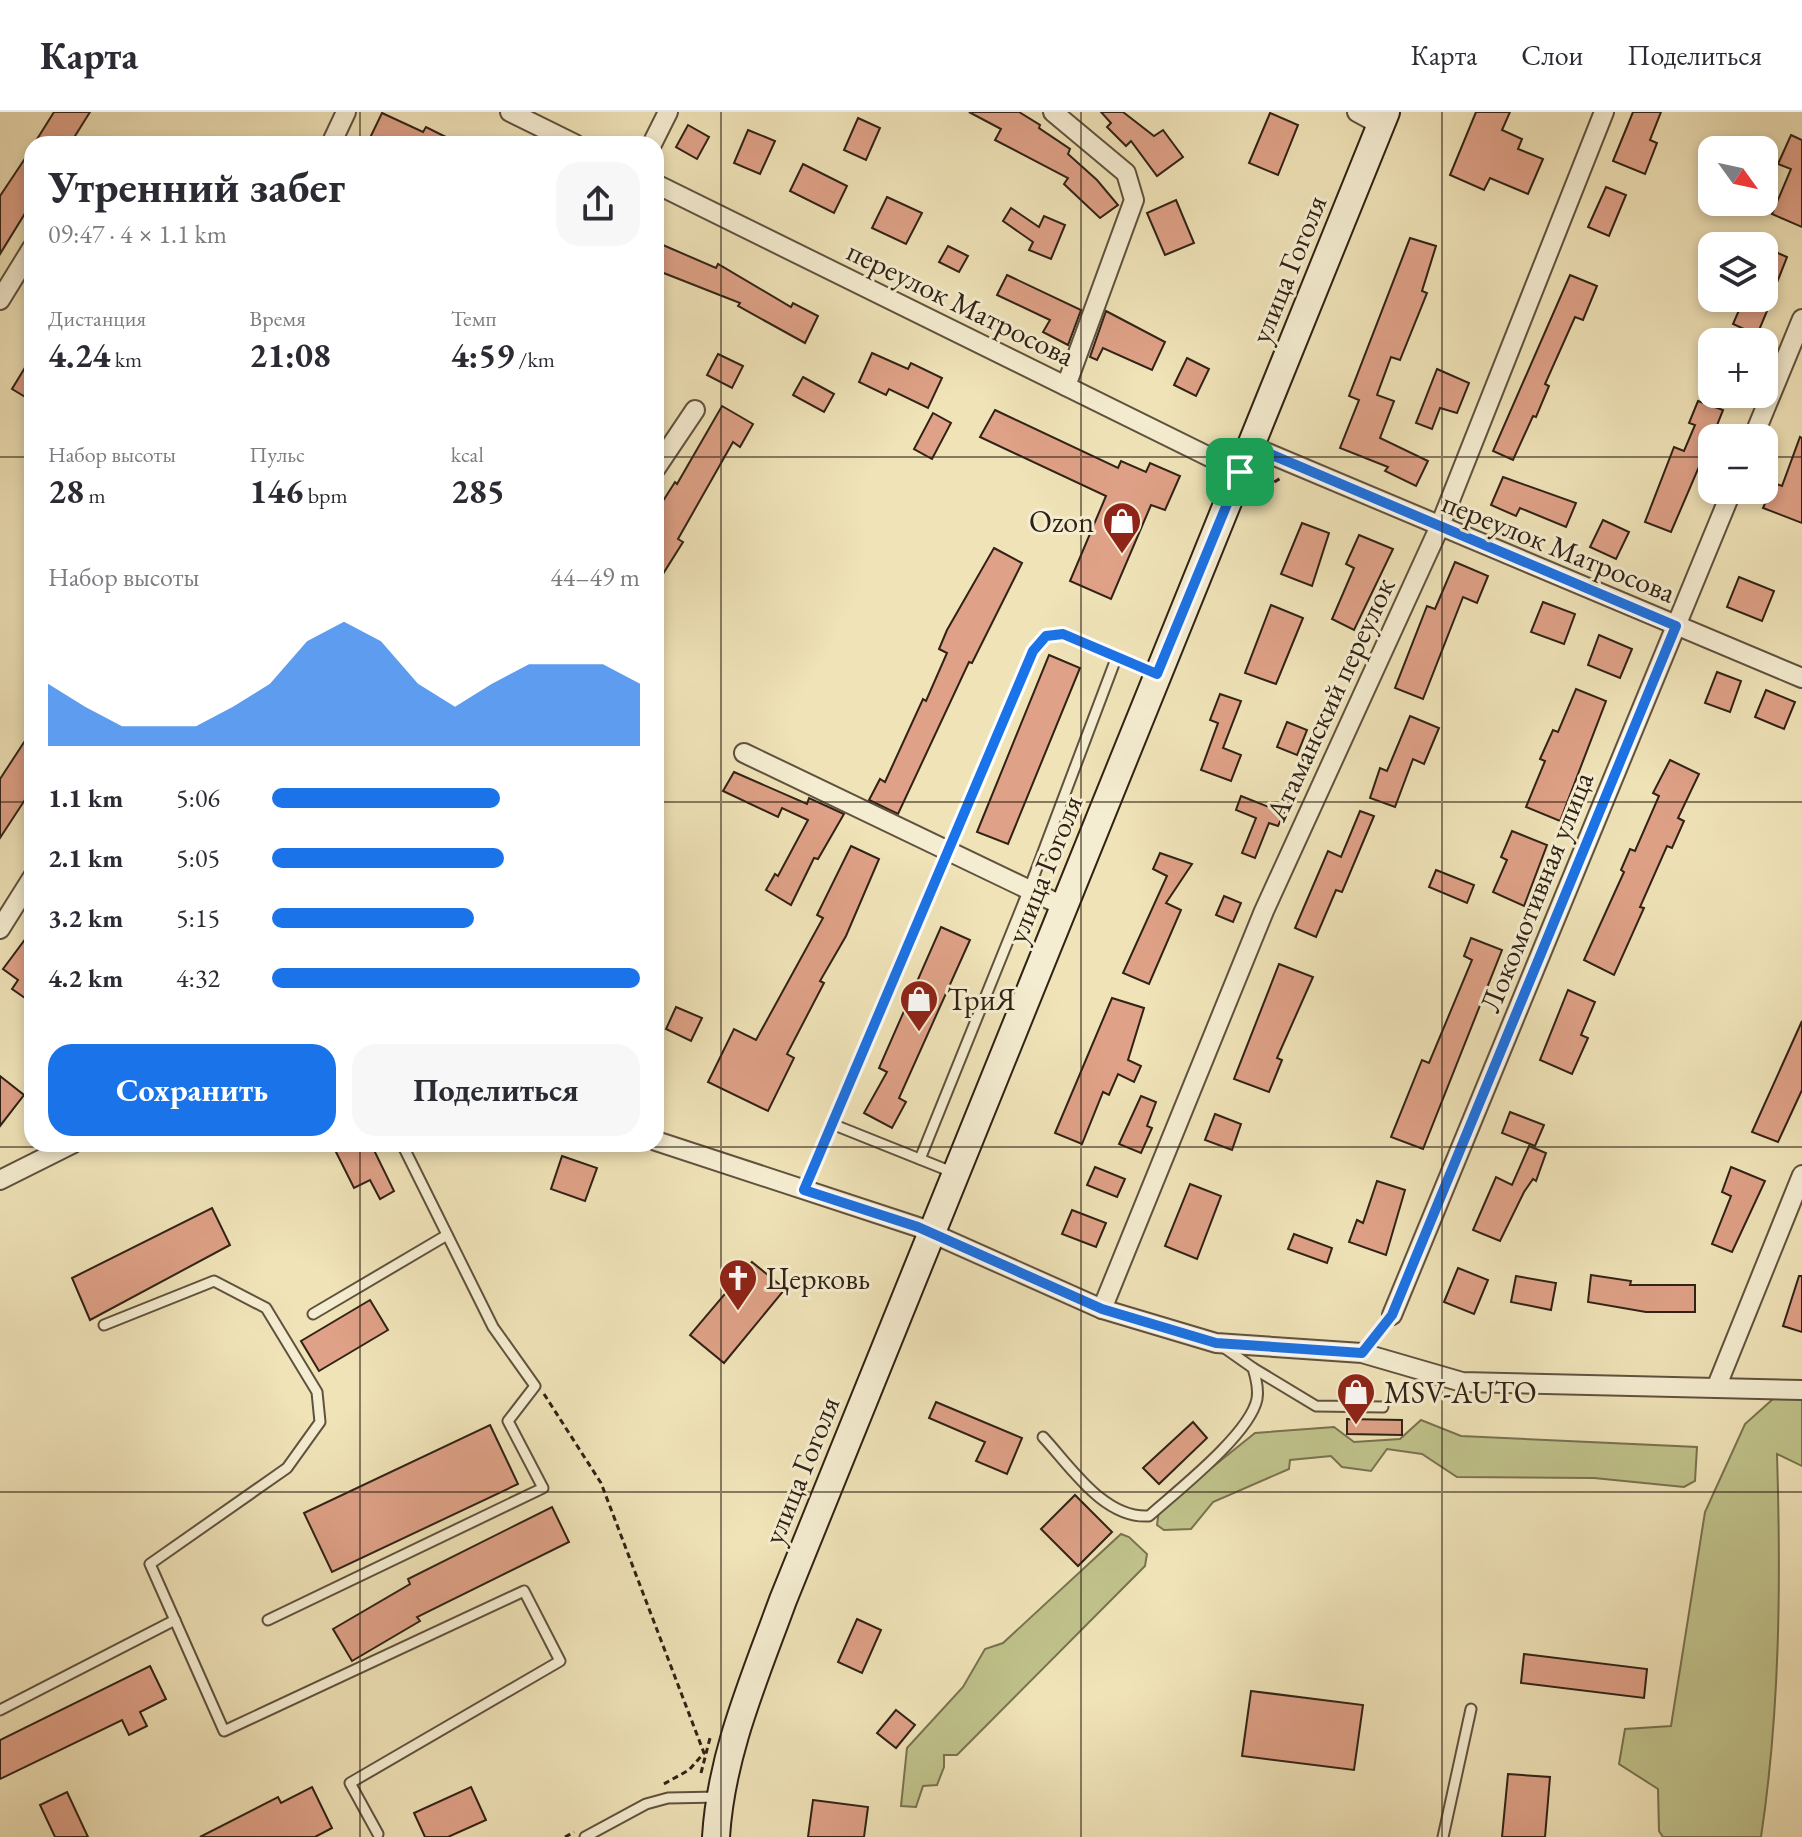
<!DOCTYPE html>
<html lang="ru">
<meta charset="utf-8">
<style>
body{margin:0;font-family:"EB Garamond",serif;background:#f7f7f7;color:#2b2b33;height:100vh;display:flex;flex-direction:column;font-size:30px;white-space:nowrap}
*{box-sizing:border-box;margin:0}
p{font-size:26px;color:#7c7c81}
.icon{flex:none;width:44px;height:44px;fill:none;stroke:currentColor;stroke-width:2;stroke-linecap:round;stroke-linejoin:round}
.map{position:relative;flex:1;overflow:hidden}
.panel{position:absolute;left:24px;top:24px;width:640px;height:1016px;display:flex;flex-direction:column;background:#fff;border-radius:24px;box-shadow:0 4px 12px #0003}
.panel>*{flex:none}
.needle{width:52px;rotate:123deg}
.fabs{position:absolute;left:1698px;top:24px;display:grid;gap:16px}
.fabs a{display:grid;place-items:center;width:80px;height:80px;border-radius:16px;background:#fff;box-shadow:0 4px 12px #0003;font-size:40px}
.pin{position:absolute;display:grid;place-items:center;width:68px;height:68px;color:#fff;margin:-34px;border-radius:16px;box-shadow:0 4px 12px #0006}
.round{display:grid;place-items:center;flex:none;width:84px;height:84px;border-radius:24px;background:#f7f7f7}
.headline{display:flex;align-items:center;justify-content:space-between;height:136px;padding:0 24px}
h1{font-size:44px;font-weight:700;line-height:60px}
.figures{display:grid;grid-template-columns:repeat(3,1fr);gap:12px;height:136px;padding:8px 24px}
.figures div{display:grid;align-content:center}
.figures b{font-size:34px;font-weight:700}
.figures small{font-size:22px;font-weight:400}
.figures p{font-size:22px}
.chart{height:224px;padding:16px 24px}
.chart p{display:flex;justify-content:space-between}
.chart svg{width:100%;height:144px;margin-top:8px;fill:#1a73e8;opacity:.7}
.primary-button{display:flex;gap:16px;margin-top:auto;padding:16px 24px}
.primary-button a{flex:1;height:92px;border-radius:24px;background:#1a73e8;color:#fff;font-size:32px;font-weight:700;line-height:92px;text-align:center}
.primary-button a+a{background:#f7f7f7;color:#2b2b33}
ul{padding:0 24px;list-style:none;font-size:26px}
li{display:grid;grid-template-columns:128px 96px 1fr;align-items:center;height:60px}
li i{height:20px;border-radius:10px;background:#1a73e8}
header{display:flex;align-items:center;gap:48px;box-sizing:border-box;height:112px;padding:0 40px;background:#fff;border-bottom:2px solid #e1e1e2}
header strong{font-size:38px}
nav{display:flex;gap:44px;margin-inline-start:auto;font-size:28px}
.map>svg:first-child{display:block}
.green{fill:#c0c28b;stroke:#787250;stroke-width:2}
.building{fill:#dfa187;stroke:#302215;stroke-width:2}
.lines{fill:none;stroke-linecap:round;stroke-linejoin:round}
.service-casing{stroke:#60523e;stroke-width:13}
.minor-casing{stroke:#60523e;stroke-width:22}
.secondary-casing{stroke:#302215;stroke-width:30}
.path{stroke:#302215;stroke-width:3;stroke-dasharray:6 4;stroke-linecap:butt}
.service{stroke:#f5edd1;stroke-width:9}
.minor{stroke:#f5edd1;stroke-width:18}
.secondary{stroke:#f5edd1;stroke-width:26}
.route-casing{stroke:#fff;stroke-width:16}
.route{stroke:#1a73e8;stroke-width:10}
.grid{fill:none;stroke:#302215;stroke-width:2;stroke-opacity:0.55}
.labels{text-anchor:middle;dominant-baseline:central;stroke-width:6;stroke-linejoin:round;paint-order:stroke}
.street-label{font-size:30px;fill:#302215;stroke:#f5edd1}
.poi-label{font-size:30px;fill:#302215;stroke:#f5edd1;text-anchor:start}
</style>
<header>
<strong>Карта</strong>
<nav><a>Карта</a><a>Слои</a><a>Поделиться</a></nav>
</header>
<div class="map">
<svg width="1802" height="1725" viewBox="0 0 1802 1725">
<rect width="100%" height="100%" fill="#f0e3b8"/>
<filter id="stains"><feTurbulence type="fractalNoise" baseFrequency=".0025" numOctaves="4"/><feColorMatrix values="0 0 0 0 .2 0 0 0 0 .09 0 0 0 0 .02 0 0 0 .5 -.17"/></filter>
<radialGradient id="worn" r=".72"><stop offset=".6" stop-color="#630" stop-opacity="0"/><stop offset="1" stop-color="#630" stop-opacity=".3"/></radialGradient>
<!-- green -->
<g class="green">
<path d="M1802 1283V1354L1777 1342C1781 1469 1780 1599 1761 1725H1663L1659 1719 1658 1677 1619 1652 1625 1617 1671 1614 1705 1400 1745 1312 1773 1287Z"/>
<path d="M1421 1308 1461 1324 1697 1335 1695 1369 1684 1375 1594 1366 1457 1365 1422 1342 1387 1337 1371 1359 1342 1355 1331 1344 1290 1348 1289 1357 1213 1390 1191 1417 1164 1418 1157 1413 1159 1398 1255 1321 1334 1315 1354 1330 1400 1327Z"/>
<path d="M1121 1422 1129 1425 1147 1442 1145 1454 957 1643H944V1655L937 1673 923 1674 916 1695 901 1694 907 1636 963 1575 985 1537 1003 1531Z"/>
</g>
<!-- building -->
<g class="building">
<path d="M54 0H90L70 32H34Z"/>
<path d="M969 0H1019L1040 13 1039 16 1070 37 1068 42 1097 68 1118 93 1100 106 1064 72 1068 66 995 28 1001 17Z"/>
<path d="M1101 0H1123L1154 24 1163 18 1183 45 1157 64 1131 29 1126 34 1107 15 1111 11Z"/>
<path d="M1476 0H1510L1502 18 1522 27 1518 37 1543 47 1528 82 1490 66 1484 78 1450 63Z"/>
<path d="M1633 0H1661L1650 28 1657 31 1645 62 1613 49Z"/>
<path d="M382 1 423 20 426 15 460 32H367Z"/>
<path d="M1270 1 1298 13 1278 63 1249 51Z"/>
<path d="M858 6 880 16 866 48 844 38Z"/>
<path d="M688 13 709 25 697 47 676 35Z"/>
<path d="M748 18 775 29 760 62 734 51Z"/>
<path d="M1791 23 1802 28V115L1772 102 1791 57 1778 52Z"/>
<path d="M32 36V90L0 142V84Z"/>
<path d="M803 52 847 74 834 101 790 79Z"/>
<path d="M1606 75 1626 83 1609 124 1588 115Z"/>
<path d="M887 85 922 101 906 132 872 116Z"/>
<path d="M1176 88 1194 131 1165 143 1147 101Z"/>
<path d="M1011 96 1039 115 1044 104 1065 113 1051 147 1029 138 1033 130 1003 109Z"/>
<path d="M1410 126 1436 134 1422 179 1427 181 1400 248 1391 245 1377 283 1394 289 1380 326 1428 349 1416 374 1385 359 1388 355 1340 336 1359 288 1349 284Z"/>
<path d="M656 130 716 156 718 152 791 195 793 191 818 204 805 231 738 194 740 191 656 158Z"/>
<path d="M948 134 968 144 959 160 939 150Z"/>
<path d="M1764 135 1787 145 1776 173 1764 168Z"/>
<path d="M1007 163 1081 198 1068 233 1043 220 1050 208 997 183Z"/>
<path d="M1570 163 1597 174 1583 208 1575 205 1545 272 1549 274 1536 305 1533 304 1513 348 1493 339Z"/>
<path d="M1743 189 1767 199 1757 223 1733 212Z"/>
<path d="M1106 199 1165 230 1152 258 1103 236 1097 248 1090 245Z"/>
<path d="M872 241 908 257 911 251 942 266 928 296 889 277 886 283 859 270Z"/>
<path d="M718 242 743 254 732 276 707 263Z"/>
<path d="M32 244V289L12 277Z"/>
<path d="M1187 246 1209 257 1196 284 1174 273Z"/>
<path d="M1437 257 1469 271 1457 301 1440 296 1432 317 1416 311Z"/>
<path d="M803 265 834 282 824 300 793 283Z"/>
<path d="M1698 289 1723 298 1712 326V338L1707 336 1671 420 1645 410 1674 335 1684 339 1695 313 1689 311Z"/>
<path d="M722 294 753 312 740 335 733 330 678 427 683 430 656 473V400L675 370 677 372Z"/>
<path d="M995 298 1118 356 1121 349 1146 360 1150 351 1180 364 1165 398 1151 393 1111 487 1070 469 1106 384 980 325Z"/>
<path d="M933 301 951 311 932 347 914 337Z"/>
<path d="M1800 325 1802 326V411L1763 396 1774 371 1782 374Z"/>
<path d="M1503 365 1576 391 1566 415 1520 396 1516 404 1491 393Z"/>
<path d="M1603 408 1629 420 1616 447 1590 435Z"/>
<path d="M1302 411 1329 421 1312 474 1281 462Z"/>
<path d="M1359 423 1393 437 1354 518 1332 507 1354 456 1346 452Z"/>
<path d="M994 436 1022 451 972 551 969 550 898 702 869 688 880 667 885 670 923 587 926 589 947 541 939 537 947 518Z"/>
<path d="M1455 450 1488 464 1477 491 1463 485 1423 587 1395 576 1427 494 1435 497Z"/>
<path d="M1739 465 1774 479 1762 509 1727 495Z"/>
<path d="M1543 490 1575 502 1564 532 1531 520Z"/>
<path d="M1271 493 1303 506 1276 572 1245 561Z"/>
<path d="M1599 523 1632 537 1620 566 1588 553Z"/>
<path d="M1049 543 1080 556 1008 732 977 720Z"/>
<path d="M1717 560 1741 569 1730 600 1705 591Z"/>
<path d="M1576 577 1606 589 1560 709 1526 695 1545 649 1540 647 1553 618 1558 620Z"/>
<path d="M1766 578 1795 590 1784 617 1755 605Z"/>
<path d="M1220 582 1241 589 1223 636 1241 643 1231 669 1201 658 1218 611 1210 608Z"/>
<path d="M1410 604 1439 616 1424 652 1413 647 1395 695 1370 686 1380 656 1387 659Z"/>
<path d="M1287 610 1307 618 1297 643 1277 635Z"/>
<path d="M32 618V677L0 726V667Z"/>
<path d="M1670 648 1699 662 1678 706 1684 709 1672 736 1667 734 1640 795 1644 796 1614 863 1584 848 1624 760 1621 758 1630 737 1635 739 1659 684 1653 681Z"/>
<path d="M734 660 807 692 809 686 844 702 818 747 814 746 791 793 766 778 775 762 778 764 808 708 782 696 778 705 723 679Z"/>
<path d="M1241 684 1284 701 1278 714 1269 711 1255 746 1242 741 1256 706 1236 698Z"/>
<path d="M1360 699 1374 704 1342 780 1336 778 1316 825 1295 816 1328 739 1341 745Z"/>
<path d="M1512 719 1547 733 1524 794 1493 780 1507 748 1501 745Z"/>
<path d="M851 734 879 747 846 824 820 869 824 871 787 942 794 946 768 999 708 970 734 917 756 928 823 806 817 803Z"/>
<path d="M1160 741 1192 752 1166 791 1181 798 1149 872 1123 861 1167 764 1153 757Z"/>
<path d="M1436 758 1474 773 1467 791 1429 775Z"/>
<path d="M1224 784 1241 791 1233 810 1216 803Z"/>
<path d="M941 815 970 828 899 986 906 990 892 1016 864 1001 887 960 879 956Z"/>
<path d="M32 818V878L25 886 12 877 18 868 3 857Z"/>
<path d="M1471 826 1502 838 1423 1037 1391 1025 1422 948 1429 951 1472 848 1464 844Z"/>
<path d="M1279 852 1313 865 1277 946 1282 948 1269 980 1234 967Z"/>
<path d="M1568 878 1595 890 1581 923 1588 926 1572 962 1540 948Z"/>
<path d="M1112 886 1144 896 1128 948 1141 954 1134 970 1118 962 1109 983 1103 980 1082 1032 1055 1021Z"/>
<path d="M676 895 702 906 691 929 666 917Z"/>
<path d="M1802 909V978L1778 1030 1752 1020Z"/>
<path d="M0 964 24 983 0 1014Z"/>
<path d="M1141 984 1156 990 1147 1014 1152 1016 1141 1041 1119 1032Z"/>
<path d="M1510 1000 1544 1013 1535 1034 1502 1021Z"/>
<path d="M1215 1002 1241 1012 1232 1038 1205 1028Z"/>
<path d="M332 1032H371L394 1079 380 1087 370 1068 354 1076Z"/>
<path d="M1529 1034 1546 1041 1536 1069 1533 1067 1524 1080 1500 1129 1473 1118 1496 1065 1512 1073Z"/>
<path d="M562 1044 597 1056 585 1089 551 1077Z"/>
<path d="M1095 1055 1125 1067 1117 1085 1087 1073Z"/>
<path d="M1731 1055 1765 1069 1732 1140 1712 1132 1731 1084 1722 1080Z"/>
<path d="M1377 1069 1405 1078 1386 1143 1349 1130 1357 1108 1363 1111Z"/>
<path d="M1190 1072 1221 1084 1197 1147 1165 1134Z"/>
<path d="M212 1096 230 1133 90 1208 72 1166Z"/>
<path d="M1072 1098 1106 1111 1096 1135 1062 1122Z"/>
<path d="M1294 1122 1332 1136 1327 1151 1288 1137Z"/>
<path d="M752 1150 785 1177 724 1251 690 1223Z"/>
<path d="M1458 1156 1488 1168 1474 1202 1444 1190Z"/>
<path d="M1591 1163 1631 1169 1630 1173H1695V1200H1646L1588 1190Z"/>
<path d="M1516 1164 1556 1171 1551 1198 1511 1190Z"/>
<path d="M1799 1164H1802V1220L1783 1214Z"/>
<path d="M370 1188 388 1218 319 1259 301 1229Z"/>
<path d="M936 1290 1022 1326 1007 1362 976 1349 985 1330 929 1306Z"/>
<path d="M1347 1307 1402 1308V1323L1347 1322Z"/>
<path d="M1193 1310 1207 1326 1159 1372 1143 1356Z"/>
<path d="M490 1313 518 1372 332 1460 304 1401Z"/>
<path d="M1075 1383 1112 1420 1078 1454 1041 1417Z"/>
<path d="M552 1395 569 1430 417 1505 420 1509 352 1549 333 1517 410 1472 408 1467Z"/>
<path d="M857 1507 881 1518 862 1561 838 1550Z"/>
<path d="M1524 1542 1647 1557 1644 1586 1521 1571Z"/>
<path d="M150 1554 166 1587 140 1600 147 1614 129 1623 122 1608 0 1667V1628Z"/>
<path d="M1251 1579 1363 1593 1354 1658 1242 1644Z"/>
<path d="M896 1598 915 1613 896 1636 877 1621Z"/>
<path d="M1508 1662 1550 1665 1545 1725H1502Z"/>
<path d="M312 1675 332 1716 315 1725H200L278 1685 281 1691Z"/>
<path d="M471 1675 486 1708 448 1725H425L414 1701Z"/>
<path d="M67 1680 88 1725H55L40 1693Z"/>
<path d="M813 1688 868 1695 864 1725H808Z"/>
</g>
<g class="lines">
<!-- service casing -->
<g class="service-casing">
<g id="service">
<path d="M832 1012 952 1060"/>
<path d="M284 1033 286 1032"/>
<path d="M920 1047 1029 777 1117 544"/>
<path d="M805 1077 1033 539 1046 524 1063 522 1154 561"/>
<path d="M313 1202 447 1123"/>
<path d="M104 1213 214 1169 266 1196 317 1280 320 1310 287 1356 150 1452 224 1619 524 1479 560 1549 350 1671 378 1722"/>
<path d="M1253 1256 1316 1294 1383 1295"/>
<path d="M1043 1325C1071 1355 1104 1407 1149 1404 1177 1379 1250 1322 1257 1287 1259 1277 1256 1266 1253 1256L1226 1237"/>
<path d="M268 1508 543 1376 508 1309 535 1274 493 1215 402 1032"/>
<path d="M0 1598 175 1508"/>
<path d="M585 1725 646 1692 668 1686 719 1685"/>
<path d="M1443 1725 1471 1597"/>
</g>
</g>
<!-- minor casing -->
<g class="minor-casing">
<g id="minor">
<path d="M510 0 575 32"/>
<path d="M1053 0 1126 61 1134 88 1066 274"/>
<path d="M1357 0 1381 13"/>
<path d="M331 32 346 0"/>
<path d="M652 32 668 0"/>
<path d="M656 72 1240 360"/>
<path d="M0 188 32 136"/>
<path d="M1753 326 1802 207"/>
<path d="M1251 334 1802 566"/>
<path d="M656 356 695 298"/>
<path d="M744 641 1063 794"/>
<path d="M0 817 32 766"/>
<path d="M656 1029 918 1115 1102 1197 1216 1231 1362 1241 1462 1270 1802 1278"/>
<path d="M0 1068 72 1032"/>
<path d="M1102 1197 1264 799 1439 416 1604 0"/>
<path d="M1392 1203 1732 378"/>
<path d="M1716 1276 1802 1063"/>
</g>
</g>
<!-- secondary casing -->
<g class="secondary-casing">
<path id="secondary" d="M716 1725C721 1642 755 1565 783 1488L1386 0"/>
</g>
<!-- path -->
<g class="path">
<path d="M1257 380 1281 366"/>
<path d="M544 1282 601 1371 704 1641 689 1658 662 1673"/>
<path d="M701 1661 710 1626"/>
<path d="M565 1725 574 1720"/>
</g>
<!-- service -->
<use href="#service" class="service"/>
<!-- minor -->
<use href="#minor" class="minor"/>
<!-- secondary -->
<use href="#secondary" class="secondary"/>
</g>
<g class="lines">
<!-- route casing -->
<g class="route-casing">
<path id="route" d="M1251 334 1676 514 1392 1203 1362 1241 1216 1231 1102 1197 918 1115 804 1078 1033 539 1046 524 1063 522 1157 562Z"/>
</g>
<!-- route -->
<use href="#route" class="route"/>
</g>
<!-- grid -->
<path class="grid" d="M360 0V32M721 0V1725M1081 0V1725M1442 0V1725M0 345H32M656 345H1712M1764 345H1802M0 690H32M656 690H1802M360 1032V1725M0 1035H1802M0 1380H1802"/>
<!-- icons -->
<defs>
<g id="shop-pin" transform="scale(2)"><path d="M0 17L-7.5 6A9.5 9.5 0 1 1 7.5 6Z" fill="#8f2418" stroke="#f5edd1"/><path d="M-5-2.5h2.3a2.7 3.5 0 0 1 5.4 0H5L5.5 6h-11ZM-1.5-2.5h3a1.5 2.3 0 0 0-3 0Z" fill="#fff"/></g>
<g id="church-pin" transform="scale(2)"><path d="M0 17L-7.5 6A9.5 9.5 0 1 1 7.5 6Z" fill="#8f2418" stroke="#f5edd1"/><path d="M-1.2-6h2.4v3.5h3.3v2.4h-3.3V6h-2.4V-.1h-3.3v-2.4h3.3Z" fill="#fff"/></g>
</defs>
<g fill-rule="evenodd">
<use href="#shop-pin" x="1122" y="409"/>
<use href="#shop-pin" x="919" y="887"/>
<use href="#church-pin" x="738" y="1166"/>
<use href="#shop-pin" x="1356" y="1280"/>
</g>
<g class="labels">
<!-- street labels -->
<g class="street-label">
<text transform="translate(1288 157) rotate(-68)">улица Гоголя</text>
<text transform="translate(961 191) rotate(26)">переулок Матросова</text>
<text transform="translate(1559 435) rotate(22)">переулок Матросова</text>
<text transform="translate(1330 587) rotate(-65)">Атаманский переулок</text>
<text transform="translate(1044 757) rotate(-68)">улица Гоголя</text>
<text transform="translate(1536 780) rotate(-68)">Локомотивная улица</text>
<text transform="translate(801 1358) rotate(-68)">улица Гоголя</text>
</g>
<!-- poi labels -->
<g class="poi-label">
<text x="1094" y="409" text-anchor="end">Ozon</text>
<text x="947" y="887">ТриЯ</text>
<text x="766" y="1166">Церковь</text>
<text x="1384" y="1280">MSV-AUTO</text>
</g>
</g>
<rect width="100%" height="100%" filter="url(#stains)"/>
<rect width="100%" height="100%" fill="url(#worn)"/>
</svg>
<div class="fabs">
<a><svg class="needle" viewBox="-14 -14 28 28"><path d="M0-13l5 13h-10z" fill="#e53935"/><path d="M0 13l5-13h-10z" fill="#7c7c81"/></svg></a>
<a><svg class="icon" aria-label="layers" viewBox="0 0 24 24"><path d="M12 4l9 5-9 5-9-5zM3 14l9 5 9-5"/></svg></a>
<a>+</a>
<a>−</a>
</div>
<div class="pin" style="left:1240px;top:360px;background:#1e9e55"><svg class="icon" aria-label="arrive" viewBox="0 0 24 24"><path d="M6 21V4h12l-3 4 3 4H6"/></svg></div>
<section class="panel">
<div class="headline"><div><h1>Утренний забег</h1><p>09:47 · 4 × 1.1 km</p></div><a class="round"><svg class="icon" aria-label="share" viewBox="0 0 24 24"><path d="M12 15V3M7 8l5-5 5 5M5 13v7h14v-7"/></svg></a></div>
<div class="figures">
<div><p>Дистанция</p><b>4.24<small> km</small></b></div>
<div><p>Время</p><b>21:08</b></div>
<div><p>Темп</p><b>4:59<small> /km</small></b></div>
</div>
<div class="figures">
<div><p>Набор высоты</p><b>28<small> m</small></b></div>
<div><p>Пульс</p><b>146<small> bpm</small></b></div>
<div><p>kcal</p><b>285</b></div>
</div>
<div class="chart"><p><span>Набор высоты</span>44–49 m</p>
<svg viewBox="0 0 160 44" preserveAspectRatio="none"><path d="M0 44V25L10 32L20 38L30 38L40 38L50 32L60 25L70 12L80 6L90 12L100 25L110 32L120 25L130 19L140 19L150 19L160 25V44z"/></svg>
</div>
<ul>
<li><b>1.1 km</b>5:06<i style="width:62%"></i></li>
<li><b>2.1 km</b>5:05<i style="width:63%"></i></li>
<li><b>3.2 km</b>5:15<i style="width:55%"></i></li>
<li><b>4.2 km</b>4:32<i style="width:100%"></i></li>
</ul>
<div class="primary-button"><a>Сохранить</a><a>Поделиться</a></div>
</section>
</div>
